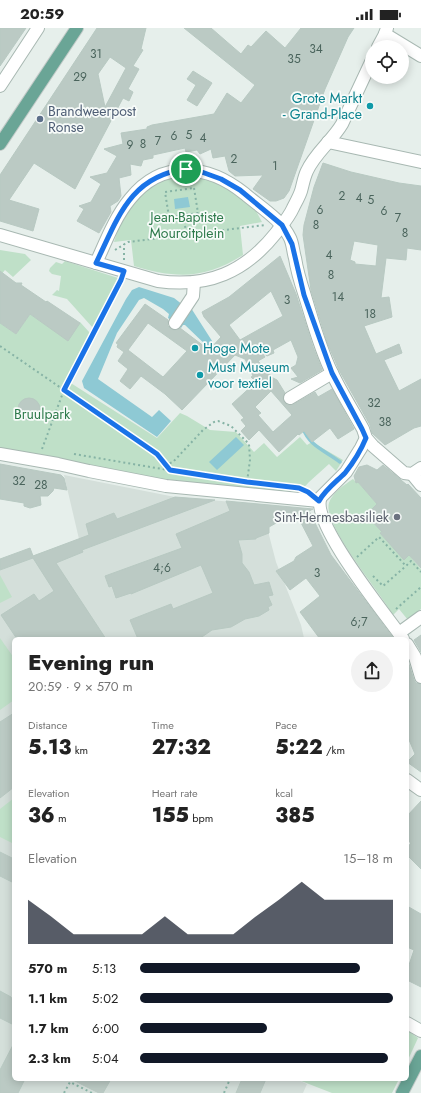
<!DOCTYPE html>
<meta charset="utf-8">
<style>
body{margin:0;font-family:Jost,sans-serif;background:#f2f2f2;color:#222;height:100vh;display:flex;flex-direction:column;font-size:15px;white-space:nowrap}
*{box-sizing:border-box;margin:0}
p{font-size:13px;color:#767676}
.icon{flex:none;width:22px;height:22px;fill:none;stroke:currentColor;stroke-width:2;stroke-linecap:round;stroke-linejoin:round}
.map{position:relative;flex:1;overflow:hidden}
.drawer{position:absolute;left:12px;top:609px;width:397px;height:444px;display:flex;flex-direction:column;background:#fff;border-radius:6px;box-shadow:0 2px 10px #0003}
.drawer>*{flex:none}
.controls{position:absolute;left:365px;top:12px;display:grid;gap:8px}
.controls a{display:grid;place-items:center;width:44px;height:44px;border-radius:50%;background:#fff;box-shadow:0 2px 10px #0003;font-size:20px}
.pin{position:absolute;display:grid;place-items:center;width:34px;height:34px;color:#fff;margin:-17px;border:2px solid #fff;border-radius:50%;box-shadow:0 1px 4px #0007}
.round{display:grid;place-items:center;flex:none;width:42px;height:42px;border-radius:21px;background:#f2f2f2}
.head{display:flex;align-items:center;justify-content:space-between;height:68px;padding:0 16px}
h1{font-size:22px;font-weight:800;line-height:30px}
.metrics{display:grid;grid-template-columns:repeat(3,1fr);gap:6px;height:68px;padding:4px 16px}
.metrics div{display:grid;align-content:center}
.metrics b{font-size:20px;font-weight:800}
.metrics small{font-size:11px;font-weight:400}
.metrics p{font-size:11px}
.chart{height:112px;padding:8px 16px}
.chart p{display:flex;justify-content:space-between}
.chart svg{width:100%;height:72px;margin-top:4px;fill:#111827;opacity:.7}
ul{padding:0 16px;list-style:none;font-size:13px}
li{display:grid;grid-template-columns:64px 48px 1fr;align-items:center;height:30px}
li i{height:10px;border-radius:5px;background:#111827}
.status{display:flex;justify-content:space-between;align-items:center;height:28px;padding:0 20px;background:#fff;direction:ltr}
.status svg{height:11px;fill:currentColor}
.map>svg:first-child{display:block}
.built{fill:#d4dfda}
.green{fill:#bfe0c8}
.water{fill:#8ec9d4}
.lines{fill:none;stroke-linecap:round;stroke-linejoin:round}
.stream{stroke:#8ec9d4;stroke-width:3.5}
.building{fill:#bbcac4;stroke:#b8c9c2;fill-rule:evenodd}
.minor-casing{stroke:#a8b8b2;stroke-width:14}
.major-casing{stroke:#c2cac8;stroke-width:14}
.path{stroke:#86b3a5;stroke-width:2;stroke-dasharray:2 3;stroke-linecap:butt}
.minor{stroke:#fff;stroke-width:12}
.major{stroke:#6aa596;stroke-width:12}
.route-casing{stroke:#fff;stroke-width:8}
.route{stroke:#1a73e8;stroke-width:5}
.culture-dot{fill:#0f9aa8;stroke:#f7fbf9;stroke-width:1.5}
.service-dot{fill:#5c6f8a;stroke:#f7fbf9;stroke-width:1.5}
.worship-dot{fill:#6b7280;stroke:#f7fbf9;stroke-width:1.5}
.labels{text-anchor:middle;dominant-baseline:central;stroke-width:3.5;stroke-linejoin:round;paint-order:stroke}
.number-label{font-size:12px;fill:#4a645c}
.culture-label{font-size:14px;fill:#0d838f;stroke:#f7fbf9;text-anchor:start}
.service-label{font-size:14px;fill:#4e5e75;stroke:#f7fbf9;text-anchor:start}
.park-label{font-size:14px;fill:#2d7a4b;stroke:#f7fbf9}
.worship-label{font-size:14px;fill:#5b616d;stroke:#f7fbf9;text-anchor:end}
</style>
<div class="status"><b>20:59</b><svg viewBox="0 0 49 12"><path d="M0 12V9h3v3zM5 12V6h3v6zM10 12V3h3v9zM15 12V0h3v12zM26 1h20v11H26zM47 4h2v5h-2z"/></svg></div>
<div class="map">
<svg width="421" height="1065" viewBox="0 0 421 1065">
<rect width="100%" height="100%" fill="#e6efeb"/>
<!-- built -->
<path class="built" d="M64 447 175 469 267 477 269 507 276 534 301 597 304 610 303 611H14V1051H296L307 1056 303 1065H0V542L32 528 79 511Z"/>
<!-- green -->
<g class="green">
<path d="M180 148 204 150 227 160 248 175 256 183 262 194 240 198 243 227C205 251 177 251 134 238L131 212 114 214C121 191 135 167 157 155 164 151 172 149 180 148Z"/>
<path d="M0 222 25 226 31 232 13 249 5 242 0 248Z"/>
<path d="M65 233 118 250 93 300 67 271 52 267 57 262 59 263 61 248 52 246 49 243 50 240 56 234 62 236Z"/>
<path d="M30 286 68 312 80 294 90 305 66 352 157 410 180 385 187 388 210 402 236 404 254 424 264 415 277 429 300 409 307 417 312 414 343 432 336 443 329 436 309 454 298 466 163 451 0 422V295L16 306Z"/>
<path d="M353 451 356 454H358L377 476 370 483 374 487 370 491 382 504 380 505 404 531 409 527 421 541V581L408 592 399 581 393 587C381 565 322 496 329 475 332 465 344 457 353 451Z"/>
<path d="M0 547 12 569 0 575Z"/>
<path d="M0 610 14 630V672L0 682Z"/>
<path d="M14 770V816L0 809V781Z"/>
<path d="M407 1002 418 1010 407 1034Z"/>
<path d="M296 1051H399L392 1065H332Z"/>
</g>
<!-- water -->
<g class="water">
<path d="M188 169 190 179 175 181 174 171Z"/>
<path d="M139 259 174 270 183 277 191 280 214 316 210 321 185 297H183L181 300 168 290 169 286 163 281 144 270 139 272 117 305 98 351 152 389 159 382 171 393 157 409 84 360 82 353 126 271 132 262Z"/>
<path d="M236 409 244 417 217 442 209 434Z"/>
</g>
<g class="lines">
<!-- stream -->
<path class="stream" d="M303 400C309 418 326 423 340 434"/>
</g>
<!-- building -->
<g class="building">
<path d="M0 0H26L0 38Z"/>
<path d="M97 0H146L141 21 143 22 133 38 139 41 128 61 133 64 129 73 123 70 75 161 34 135 9 172 39 181 33 203 0 193V147ZM110 29 126 40 105 79 98 46Z"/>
<path d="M184 0H211L241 26 248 17 251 19 266 3 285 20 301 0H354L348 9 325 61 289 163 284 170 276 173H270L253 161 263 147 235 148 229 143 225 128 213 130 211 121 200 126 197 122 186 124 185 120 153 127V130L143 132 141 138 130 136 131 147 119 150 121 168 118 173 110 178 111 184 99 205 77 193 84 181 79 178 91 174 101 156 90 149 107 145 117 128 104 121 123 116 121 105 147 101V99L152 97 214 86 227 65 241 75 255 57Z"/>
<path d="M193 43 212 55 197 78 187 72 196 57 187 51Z"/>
<path d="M323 135 351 144 399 155 421 158V222L407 220 406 232 386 230 381 270 389 269 392 289 364 298 376 326 399 316 402 325 384 332 399 363 421 351V398L414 400 385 417 372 405 370 397 339 342 327 314 311 262 303 207 304 197 314 159ZM354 213 378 217 376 238 355 236V234L350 232Z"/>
<path d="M280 228 296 266 313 319 322 342 300 355 291 351 298 349 291 340 296 337 298 329 291 312 273 322 274 325 267 328 261 323 265 329 258 333 273 350 277 352 285 365 283 370 287 377 294 376 315 364 318 369 332 361 354 401 338 411 330 400 312 414 304 403 299 407 298 406 279 424 259 402 249 412 241 403 246 398 241 392 244 390 232 376 256 354 251 349 253 348 245 331 235 327 182 382 165 366 141 348 130 361 120 353 128 341 118 333 124 324 117 319 118 316 116 315 145 276 168 292V298L171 301 175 302 180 300 209 322 221 309 204 289 202 284 229 269ZM271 263 283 288 240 312 229 297ZM148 295 187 323 163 349 128 322ZM271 363 292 387 273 404 258 387 261 385 255 379Z"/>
<path d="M0 243 16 255H22L21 257 46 274 47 273 80 295 68 313 30 286 16 306 0 295Z"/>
<circle cx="29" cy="381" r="11"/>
<path d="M0 436 61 447 64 450 67 462 54 460 53 463 48 468H40L41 477 30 480 24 478V475L0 471Z"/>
<path d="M367 437 377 442 383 437 407 457 408 456 421 470V540L409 527 404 532 380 505 382 504 370 491 374 487 370 483 377 476 358 454 356 455 354 448 359 439Z"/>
<path d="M175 469 215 472 82 522 83 524 56 535 106 611H17L1 587 34 566 39 573 54 563 33 530 0 542V531L30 520 33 528 89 507 86 496 114 485 117 491Z"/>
<path d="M226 473 313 481 309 483 331 527 394 611H320L300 584 320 568 306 550 290 562 276 543 294 533 296 529 313 518 297 487 285 490 269 499V505L256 510V511L238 512 242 526V535L249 544 254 557 269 554 273 567 268 568 272 577 268 579 269 582 259 588 245 591 231 599 212 602 199 611H138L130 592 171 576 173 581 213 565 201 537 131 566V565L116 570 112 558 109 559 105 548 182 520 176 506 230 483Z"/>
<path d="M421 607V624L414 612Z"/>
<path d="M407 630 414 652 416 655 421 656V744L407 734 415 726 407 707Z"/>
<path d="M14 685V759L0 770V694Z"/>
<path d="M421 773V841L407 827V820L411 815 407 812V788Z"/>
<path d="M0 824 14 831V855L0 848Z"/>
<path d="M407 878 421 886V959L407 952V943L414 922 407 919Z"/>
<path d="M0 963 11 969 14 975V997L0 990Z"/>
<path d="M14 1015V1051H25L18 1065H0V1042Z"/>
<path d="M71 1051H111L103 1065H99Z"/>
<path d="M242 1051H266L260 1065H236Z"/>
</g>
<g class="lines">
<!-- minor casing -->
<g class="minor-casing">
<g id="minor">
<path d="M385 6 421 28"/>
<path d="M378 19 385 6 387 0"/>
<path d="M0 58 38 0"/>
<path d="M328 114 421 134"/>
<path d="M0 207 158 253C208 260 245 244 276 205 282 197 289 189 293 180 296 174 299 169 301 163 303 156 304 149 307 143 315 125 332 113 342 96L372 32"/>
<path d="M96 235C106 213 115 189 130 171 162 131 208 136 245 166 260 179 281 191 290 210 293 216 293 224 295 230 297 243 301 256 305 268 313 294 320 321 332 345 341 364 353 383 363 401L366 410 373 418 404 445 412 446 421 440"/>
<path d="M175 295 193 268 194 254"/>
<path d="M290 370 332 345"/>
<path d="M366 410 361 420 346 444 321 469C309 493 387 588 403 611"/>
<path d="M0 426 58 436 89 443 166 458 319 473"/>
<path d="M412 446 421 457"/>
<path d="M399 605 421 589"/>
<path d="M407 616 415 629 421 649"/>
<path d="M407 752 421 762"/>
<path d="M407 995 421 1003"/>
</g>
</g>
<!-- major casing -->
<g class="major-casing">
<g id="major">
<path d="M0 116 77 0"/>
<path d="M402 1065 421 1028"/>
</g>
</g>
<!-- path -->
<g class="path">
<path d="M194 160 198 185 169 189 165 164Z"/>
<path d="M184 188 186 206"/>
<path d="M115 222 128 214 265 197"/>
<path d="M124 232V216"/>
<path d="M0 318 157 426 170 442 222 450"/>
<path d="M42 421 64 362 120 254"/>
<path d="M74 426 168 442"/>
<path d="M165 437 173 434 203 402 214 394 218 393 231 398 249 416 250 432 247 454"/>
<path d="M357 529 379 509 406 538 411 533 421 544"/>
<path d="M373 548 383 558 406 538"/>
<path d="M396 581 421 559"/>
<path d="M64 1065 70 1054 92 1065"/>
<path d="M224 1065 230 1051"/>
</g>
<!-- minor -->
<use href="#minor" class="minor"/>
<!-- major -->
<use href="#major" class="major"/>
</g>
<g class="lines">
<!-- route casing -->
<g class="route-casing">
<path id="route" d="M186 141 199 143 221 151 240 162 282 197 292 216 304 267 332 345 362 401 366 410C361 422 353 435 345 445 336 454 325 462 319 473L308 464 299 460 247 454 170 442 157 426 64 362 121 252 124 243 96 235C118 190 130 148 186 141Z"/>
</g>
<!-- route -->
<use href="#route" class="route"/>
</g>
<!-- markers -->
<g class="culture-dot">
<circle cx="370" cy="78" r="4"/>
<circle cx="195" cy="320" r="4"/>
<circle cx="200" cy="347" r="4"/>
</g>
<circle class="service-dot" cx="40" cy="91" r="4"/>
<circle class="worship-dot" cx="397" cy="489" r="4"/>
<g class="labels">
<!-- number labels -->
<g class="number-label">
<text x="316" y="21">34</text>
<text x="96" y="26">31</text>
<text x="294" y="31">35</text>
<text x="80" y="49">29</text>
<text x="189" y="107">5</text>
<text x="174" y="108">6</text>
<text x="203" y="110">4</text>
<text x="158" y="113">7</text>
<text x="143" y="116">8</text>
<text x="130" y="117">9</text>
<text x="234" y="131">2</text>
<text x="275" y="138">1</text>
<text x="342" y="168">2</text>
<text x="359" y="170">4</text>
<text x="371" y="172">5</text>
<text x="320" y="182">6</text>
<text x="384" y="183">6</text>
<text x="398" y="190">7</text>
<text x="316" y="197">8</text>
<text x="405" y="205">8</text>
<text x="329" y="227">4</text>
<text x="331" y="247">8</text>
<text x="338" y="269">14</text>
<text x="287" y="272">3</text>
<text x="370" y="286">18</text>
<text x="374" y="375">32</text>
<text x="385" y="394">38</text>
<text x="19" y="453">32</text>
<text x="41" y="457">28</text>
<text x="162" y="540">4;6</text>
<text x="317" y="545">3</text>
<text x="359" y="594">6;7</text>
</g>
<!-- culture labels -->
<g class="culture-label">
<text x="362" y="70" text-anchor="end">Grote Markt<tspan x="362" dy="16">- Grand-Place</tspan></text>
<text x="203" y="320">Hoge Mote</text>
<text x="208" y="339">Must Museum<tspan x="208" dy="16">voor textiel</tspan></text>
</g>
<!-- service labels -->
<g class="service-label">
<text x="48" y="83">Brandweerpost<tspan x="48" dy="16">Ronse</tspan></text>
</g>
<!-- park labels -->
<g class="park-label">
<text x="187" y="189">Jean-Baptiste<tspan x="187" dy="16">Mouroitplein</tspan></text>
<text x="42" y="386">Bruulpark</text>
</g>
<!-- worship labels -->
<g class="worship-label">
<text x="389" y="489">Sint-Hermesbasiliek</text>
</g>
</g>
</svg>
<div class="controls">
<a><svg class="icon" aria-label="locate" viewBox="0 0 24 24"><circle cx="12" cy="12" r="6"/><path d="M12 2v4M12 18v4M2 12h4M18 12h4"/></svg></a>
</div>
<div class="pin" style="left:186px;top:141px;background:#1e9e55"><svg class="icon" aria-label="arrive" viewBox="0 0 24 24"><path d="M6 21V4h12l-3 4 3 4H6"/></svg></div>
<section class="drawer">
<div class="head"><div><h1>Evening run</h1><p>20:59 · 9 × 570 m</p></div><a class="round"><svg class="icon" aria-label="share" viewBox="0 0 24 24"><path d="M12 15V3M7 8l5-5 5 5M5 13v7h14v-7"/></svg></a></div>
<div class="metrics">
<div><p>Distance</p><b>5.13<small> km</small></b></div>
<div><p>Time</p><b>27:32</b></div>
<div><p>Pace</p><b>5:22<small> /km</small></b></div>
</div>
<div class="metrics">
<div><p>Elevation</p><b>36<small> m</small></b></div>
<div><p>Heart rate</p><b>155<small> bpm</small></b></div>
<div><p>kcal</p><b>385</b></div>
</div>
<div class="chart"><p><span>Elevation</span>15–18 m</p>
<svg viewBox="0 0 160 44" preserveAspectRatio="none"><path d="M0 44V17L10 27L20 38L30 38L40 38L50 38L60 27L70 38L80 38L90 38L100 27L110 17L120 6L130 17L140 17L150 17L160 17V44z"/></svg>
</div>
<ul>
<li><b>570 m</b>5:13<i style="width:87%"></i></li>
<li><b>1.1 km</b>5:02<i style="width:100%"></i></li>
<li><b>1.7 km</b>6:00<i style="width:50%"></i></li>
<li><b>2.3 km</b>5:04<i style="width:98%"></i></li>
</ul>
</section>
</div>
